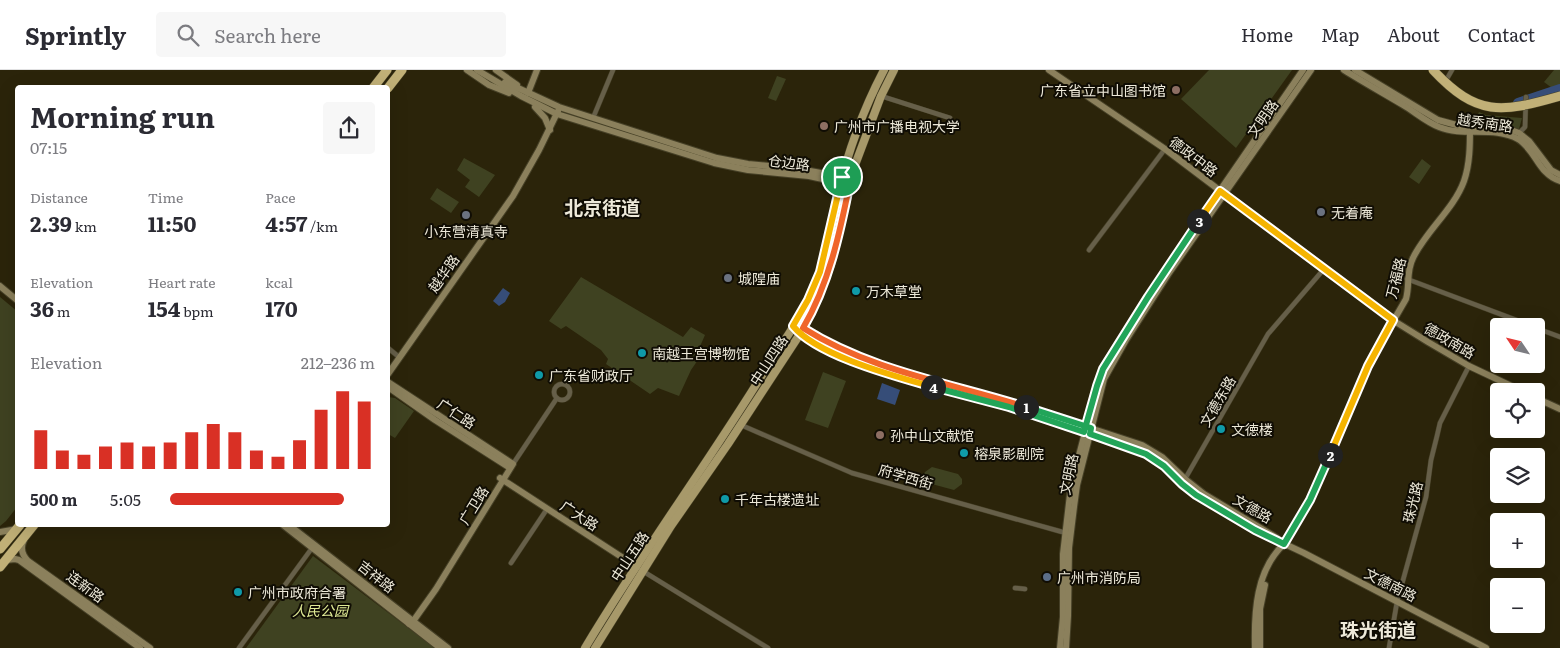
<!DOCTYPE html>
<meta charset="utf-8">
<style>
body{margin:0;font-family:Literata,"Noto Sans SC",serif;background:#f7f7f7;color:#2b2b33;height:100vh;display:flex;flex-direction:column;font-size:19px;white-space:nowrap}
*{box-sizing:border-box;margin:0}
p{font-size:16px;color:#7c7c81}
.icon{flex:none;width:28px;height:28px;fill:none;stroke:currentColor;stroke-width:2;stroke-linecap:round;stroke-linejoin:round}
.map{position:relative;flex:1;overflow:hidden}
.details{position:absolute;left:15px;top:15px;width:375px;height:442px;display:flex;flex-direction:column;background:#fff;border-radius:5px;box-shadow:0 5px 20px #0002}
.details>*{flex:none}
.needle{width:32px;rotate:305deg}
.controls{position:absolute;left:1490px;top:248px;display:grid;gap:10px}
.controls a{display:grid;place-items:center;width:55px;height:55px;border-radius:5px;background:#fff;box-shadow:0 5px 20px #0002;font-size:25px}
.pin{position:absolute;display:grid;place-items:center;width:42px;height:42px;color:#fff;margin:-21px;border:2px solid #fff;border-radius:50%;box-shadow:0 1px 5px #0007}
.km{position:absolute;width:25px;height:25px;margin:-12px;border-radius:50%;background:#222;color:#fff;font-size:14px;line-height:25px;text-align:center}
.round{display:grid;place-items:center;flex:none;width:52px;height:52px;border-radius:5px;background:#f7f7f7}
.summary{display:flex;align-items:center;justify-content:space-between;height:85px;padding:0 15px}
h1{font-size:28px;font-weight:700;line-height:38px}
.figures{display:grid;grid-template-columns:repeat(3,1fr);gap:8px;height:85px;padding:5px 15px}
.figures div{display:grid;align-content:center}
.figures b{font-size:21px;font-weight:700}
.figures small{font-size:14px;font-weight:400}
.figures p{font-size:14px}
.chart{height:140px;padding:10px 15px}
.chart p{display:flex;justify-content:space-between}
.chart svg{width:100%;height:90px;margin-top:5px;stroke:#d93025;stroke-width:6}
ul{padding:0 15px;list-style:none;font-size:16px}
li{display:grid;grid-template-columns:80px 60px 1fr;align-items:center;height:38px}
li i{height:12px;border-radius:6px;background:#d93025}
header{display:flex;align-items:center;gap:30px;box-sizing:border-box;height:70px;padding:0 25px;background:#fff;border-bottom:1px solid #e1e1e2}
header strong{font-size:24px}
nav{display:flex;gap:28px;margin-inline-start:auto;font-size:18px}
.search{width:350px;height:45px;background:#f7f7f7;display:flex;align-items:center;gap:12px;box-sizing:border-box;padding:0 18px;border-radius:5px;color:#7c7c81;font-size:19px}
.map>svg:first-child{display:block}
.green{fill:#3f4221}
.water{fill:#364d78}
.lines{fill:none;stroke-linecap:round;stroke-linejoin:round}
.river{stroke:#364d78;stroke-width:10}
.street-casing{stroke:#464027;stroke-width:5.5}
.secondary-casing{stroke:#464027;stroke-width:8}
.primary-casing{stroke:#464027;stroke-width:9}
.highway-casing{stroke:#464027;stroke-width:10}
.street{stroke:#665f49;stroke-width:4.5}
.secondary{stroke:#8b805c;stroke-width:6}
.primary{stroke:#a7996a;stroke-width:8}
.highway{stroke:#c1b077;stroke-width:9}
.highway-bridge-casing{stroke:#464027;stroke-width:10;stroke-linecap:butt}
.highway-bridge{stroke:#c1b077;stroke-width:9}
.split-1-casing{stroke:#fff;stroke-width:10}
.split-2-casing{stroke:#fff;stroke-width:10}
.split-3-casing{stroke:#fff;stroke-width:10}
.split-4-casing{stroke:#fff;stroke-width:10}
.split-5-casing{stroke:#fff;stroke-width:10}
.split-1{stroke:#f0652b;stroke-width:6}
.split-2{stroke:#22a559;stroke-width:6}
.split-3{stroke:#f5b400;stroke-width:6}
.split-4{stroke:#22a559;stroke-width:6}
.split-5{stroke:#f5b400;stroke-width:6}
.education-dot{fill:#8d6e63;stroke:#100d04;stroke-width:2}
.worship-dot{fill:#6b7280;stroke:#100d04;stroke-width:2}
.culture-dot{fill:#0f9aa8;stroke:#100d04;stroke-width:2}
.service-dot{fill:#5c6f8a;stroke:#100d04;stroke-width:2}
.labels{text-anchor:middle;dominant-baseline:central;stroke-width:4;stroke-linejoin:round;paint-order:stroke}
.poi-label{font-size:14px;fill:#ede9d9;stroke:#100d04;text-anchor:start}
.street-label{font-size:14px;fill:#ede9d9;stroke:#100d04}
.park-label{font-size:14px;font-style:italic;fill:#e0eb96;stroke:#100d04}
.district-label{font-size:19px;font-weight:bold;fill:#ede9d9;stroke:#100d04}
</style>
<header>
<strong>Sprintly</strong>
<div class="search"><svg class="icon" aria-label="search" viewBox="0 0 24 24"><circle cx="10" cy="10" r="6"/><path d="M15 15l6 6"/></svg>Search here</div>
<nav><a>Home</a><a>Map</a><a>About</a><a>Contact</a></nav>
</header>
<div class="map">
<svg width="1560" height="578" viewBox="0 0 1560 578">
<rect width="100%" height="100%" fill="#2b240a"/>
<!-- green -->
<g class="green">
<path d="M1209 0H1292L1236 78 1181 29Z"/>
<path d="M1554 0H1560V15L1552 18 1544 12Z"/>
<path d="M777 6 786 9 776 31 768 28Z"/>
<path d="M1479 42 1486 45 1522 48 1519 59 1505 55H1473Z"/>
<path d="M464 88 495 105 479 127 465 117 470 110 457 100Z"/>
<path d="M1422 89 1431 96 1419 114 1409 107Z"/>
<path d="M437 118 459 132 451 143 430 129Z"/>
<path d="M581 207 683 267 691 257 705 265 698 281 702 284 691 300 679 326 658 318 650 324 606 294 608 289 601 280 566 256 561 259 549 251Z"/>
<path d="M0 227 18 242 17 437 6 451 0 456Z"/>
<path d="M823 302 846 311 828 358 805 350Z"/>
<path d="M388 327 395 328 414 341 395 368 388 364Z"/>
<path d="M932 397 958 404 962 409V414L954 420 928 413 923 406 925 402Z"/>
<path d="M313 486 435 578H246Z"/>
</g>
<!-- water -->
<g class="water">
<path d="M503 218 510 223 505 232 499 236 493 231Z"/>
<path d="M882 313 900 320 895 335 877 329Z"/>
</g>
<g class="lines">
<!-- river -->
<path class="river" d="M1518 33 1560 19"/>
<!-- street casing -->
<g class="street-casing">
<g id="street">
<path d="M1448 7 1452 0"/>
<path d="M881 26 950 48"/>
<path d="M593 48 613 0"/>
<path d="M1519 63 1525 57 1526 27"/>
<path d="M1089 180 1165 79"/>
<path d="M1407 209 1532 256"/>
<path d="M1536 258 1560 267"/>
<path d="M388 278 399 287"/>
<circle cx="562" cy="322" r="8"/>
<path d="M741 355 852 403 1066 463"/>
<path d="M513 394 557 328"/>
<path d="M1185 409 1268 264 1324 199"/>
<path d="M511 493 547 439"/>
<path d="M641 500 768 578"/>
<path d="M1015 518 1025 519"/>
<path d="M239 578 312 478"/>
<path d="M1389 578 1397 532 1426 427 1431 390 1437 366 1440 353 1469 296"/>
</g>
</g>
<!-- secondary casing -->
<g class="secondary-casing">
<g id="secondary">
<path d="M467 0 489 15 509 23"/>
<path d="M477 0 521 26 557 44 714 93 748 100 809 106 841 113 850 112"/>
<path d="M496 0 517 15"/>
<path d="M1049 0 1165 79 1383 244 1428 272 1469 296 1522 321"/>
<path d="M1344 0C1363 12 1383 23 1403 35 1415 42 1426 52 1439 57 1464 67 1494 56 1518 69 1536 80 1538 104 1560 111"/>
<path d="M1355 0 1438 50 1464 57 1506 58 1519 63 1529 71 1551 100 1560 105"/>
<path d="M505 12 559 37 717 88 748 94 799 99 843 107 846 110"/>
<path d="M528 23 537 0"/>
<path d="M535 37 545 48 550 60"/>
<path d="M0 216 18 231"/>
<path d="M793 256 800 264 815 273 876 299 1020 341 1146 384 1164 396 1182 414 1196 425 1255 460 1304 483 1486 578"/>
<path d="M800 258 830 275 881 296 942 314 1017 334 1142 375 1162 387 1185 409 1204 424 1277 468"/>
<path d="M388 304 513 126 539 80 558 41"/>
<path d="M388 312 513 394 436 519 414 550 409 554"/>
<path d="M388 317 435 350 510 398"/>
<path d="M1536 328 1560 339"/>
<path d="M500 408 637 497"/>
<path d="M283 455 440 578"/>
<path d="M289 455 448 578"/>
<path d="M0 462 17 459"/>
<path d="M24 470C20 478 22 485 28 491L150 578"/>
<path d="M6 490 15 489 19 490 140 578"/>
<path d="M1060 578 1063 547V484L1071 416 1100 305 1168 196 1303 0"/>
<path d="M1066 578 1068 546 1069 478 1074 437 1077 415 1104 309 1126 270 1169 203 1311 0"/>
<path d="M1255 578C1254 542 1256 500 1284 474L1310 430 1373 286 1406 229C1410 215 1406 201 1413 188 1426 161 1454 139 1464 111 1470 94 1470 74 1470 57"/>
<path d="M1260 578V539L1265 515"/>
</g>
</g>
<!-- primary casing -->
<g class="primary-casing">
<g id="primary">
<path d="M585 578C641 484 706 396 764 302 779 278 797 254 809 229 825 196 829 162 837 127 847 85 864 38 884 0"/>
<path d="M595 578 671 456 728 374 800 264 812 241 831 195 855 95 881 26 894 0"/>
</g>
</g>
<!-- highway casing -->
<g class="highway-casing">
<g id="highway">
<path d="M373 18 387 0"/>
<path d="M388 18 402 0"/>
<path d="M0 479 20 455"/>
<path d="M0 497 34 455"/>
</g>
</g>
<!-- street -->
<use href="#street" class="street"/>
<!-- secondary -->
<use href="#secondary" class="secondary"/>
<!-- primary -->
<use href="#primary" class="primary"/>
<!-- highway -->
<use href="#highway" class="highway"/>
<!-- highway-bridge casing -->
<g class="highway-bridge-casing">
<path id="highway-bridge" d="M1433 0C1477 47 1501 43 1560 26"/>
</g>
<!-- highway-bridge -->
<use href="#highway-bridge" class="highway-bridge"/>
</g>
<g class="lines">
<!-- split-1 casing -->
<g class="split-1-casing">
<path id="split-1" d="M842 107 850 112C840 162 829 214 803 258 871 301 950 313 1026 337"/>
</g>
<!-- split-2 casing -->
<g class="split-2-casing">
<path id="split-2" d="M1026 337 1091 358 1090 364 1146 384 1164 396 1182 414 1196 425 1255 460 1284 474 1310 430 1330 385"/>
</g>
<!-- split-3 casing -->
<g class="split-3-casing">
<path id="split-3" d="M1199 151 1220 121 1393 250 1368 296 1330 385"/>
</g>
<!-- split-4 casing -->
<g class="split-4-casing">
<path id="split-4" d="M933 317 1009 337 1084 362 1097 316 1103 299 1148 227 1199 151"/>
</g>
<!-- split-5 casing -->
<g class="split-5-casing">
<path id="split-5" d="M842 107 820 202 808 230 793 256C818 286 895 306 933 317"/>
</g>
<!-- split-1 -->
<use href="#split-1" class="split-1"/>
<!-- split-2 -->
<use href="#split-2" class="split-2"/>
<!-- split-3 -->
<use href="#split-3" class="split-3"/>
<!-- split-4 -->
<use href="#split-4" class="split-4"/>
<!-- split-5 -->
<use href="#split-5" class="split-5"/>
</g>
<!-- markers -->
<g class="education-dot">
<circle cx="1176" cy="20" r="5"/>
<circle cx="824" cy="56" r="5"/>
<circle cx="880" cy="365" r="5"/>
</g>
<g class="worship-dot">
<circle cx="1321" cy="142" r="5"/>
<circle cx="466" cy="145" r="5"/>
<circle cx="728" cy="208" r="5"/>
</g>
<g class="culture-dot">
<circle cx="856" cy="221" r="5"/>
<circle cx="642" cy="283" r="5"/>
<circle cx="539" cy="305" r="5"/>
<circle cx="1221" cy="359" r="5"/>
<circle cx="964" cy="383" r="5"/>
<circle cx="725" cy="429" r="5"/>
<circle cx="238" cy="522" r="5"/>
</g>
<circle class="service-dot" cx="1047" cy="507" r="5"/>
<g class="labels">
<!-- poi labels -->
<g class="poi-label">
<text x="1166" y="20" text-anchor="end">广东省立中山图书馆</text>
<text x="834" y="56">广州市广播电视大学</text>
<text x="1331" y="142">无着庵</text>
<text x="466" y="161" text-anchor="middle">小东营清真寺</text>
<text x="738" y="208">城隍庙</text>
<text x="866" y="221">万木草堂</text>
<text x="652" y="283">南越王宫博物馆</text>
<text x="549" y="305">广东省财政厅</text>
<text x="1231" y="359">文徳楼</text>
<text x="890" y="365">孙中山文献馆</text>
<text x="974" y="383">榕泉影剧院</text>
<text x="735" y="429">千年古楼遗址</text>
<text x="1057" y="507">广州市消防局</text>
<text x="248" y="522">广州市政府合署</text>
</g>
<!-- street labels -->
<g class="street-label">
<text transform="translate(1262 48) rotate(-55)">文明路</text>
<text transform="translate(1485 52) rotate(8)">越秀南路</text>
<text transform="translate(1194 86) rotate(37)">德政中路</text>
<text transform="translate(789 92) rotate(7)">仓边路</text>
<text transform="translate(443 203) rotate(-55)">越华路</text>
<text transform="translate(1395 208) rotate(-76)">万福路</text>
<text transform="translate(1450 270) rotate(30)">德政南路</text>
<text transform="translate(768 290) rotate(-57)">中山四路</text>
<text transform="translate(1217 331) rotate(-60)">文德东路</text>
<text transform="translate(457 343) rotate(33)">广仁路</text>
<text transform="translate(1068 404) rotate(-78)">文明路</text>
<text transform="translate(906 406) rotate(16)">府学西街</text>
<text transform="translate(1412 432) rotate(-77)">珠光路</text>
<text transform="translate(473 435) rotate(-58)">广卫路</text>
<text transform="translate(1253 438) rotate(30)">文德路</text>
<text transform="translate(580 445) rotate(33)">广大路</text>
<text transform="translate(629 486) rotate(-57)">中山五路</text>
<text transform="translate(377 506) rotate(38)">吉祥路</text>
<text transform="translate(1391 514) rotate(27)">文德南路</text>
<text transform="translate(86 516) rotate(36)">连新路</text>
</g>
<!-- park labels -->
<g class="park-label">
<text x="320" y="540">人民公园</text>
</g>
<!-- district labels -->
<g class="district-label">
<text x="602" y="137">北京街道</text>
<text x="1378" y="559">珠光街道</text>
</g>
</g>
</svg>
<div class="controls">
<a><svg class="needle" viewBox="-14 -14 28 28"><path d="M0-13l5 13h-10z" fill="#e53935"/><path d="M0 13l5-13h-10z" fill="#7c7c81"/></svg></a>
<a><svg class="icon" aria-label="locate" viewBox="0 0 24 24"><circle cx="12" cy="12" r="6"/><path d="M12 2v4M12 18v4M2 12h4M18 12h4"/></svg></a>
<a><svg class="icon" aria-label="layers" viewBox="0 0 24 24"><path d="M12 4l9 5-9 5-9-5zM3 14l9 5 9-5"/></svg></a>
<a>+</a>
<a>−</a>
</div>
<div class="pin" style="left:842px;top:107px;background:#1e9e55"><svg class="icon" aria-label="arrive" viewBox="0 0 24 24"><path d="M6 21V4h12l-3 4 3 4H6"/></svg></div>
<b class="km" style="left:1026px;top:337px">1</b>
<b class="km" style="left:1330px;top:385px">2</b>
<b class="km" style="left:1199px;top:151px">3</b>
<b class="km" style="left:933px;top:317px">4</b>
<section class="details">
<div class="summary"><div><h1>Morning run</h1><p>07:15</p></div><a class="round"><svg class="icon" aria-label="share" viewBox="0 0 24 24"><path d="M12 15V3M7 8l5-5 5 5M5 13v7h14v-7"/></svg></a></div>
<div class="figures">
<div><p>Distance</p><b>2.39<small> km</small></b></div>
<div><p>Time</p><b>11:50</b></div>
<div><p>Pace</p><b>4:57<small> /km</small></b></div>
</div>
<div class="figures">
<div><p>Elevation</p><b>36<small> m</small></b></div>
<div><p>Heart rate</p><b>154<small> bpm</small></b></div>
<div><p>kcal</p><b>170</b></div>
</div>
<div class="chart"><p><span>Elevation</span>212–236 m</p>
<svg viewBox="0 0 160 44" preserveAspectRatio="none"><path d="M5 44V25M15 44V35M25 44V37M35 44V33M45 44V31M55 44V33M65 44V31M75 44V26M85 44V22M95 44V26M105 44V35M115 44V38M125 44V30M135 44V15M145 44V6M155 44V11"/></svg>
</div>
<ul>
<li><b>500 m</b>5:05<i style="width:85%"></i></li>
</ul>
</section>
</div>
